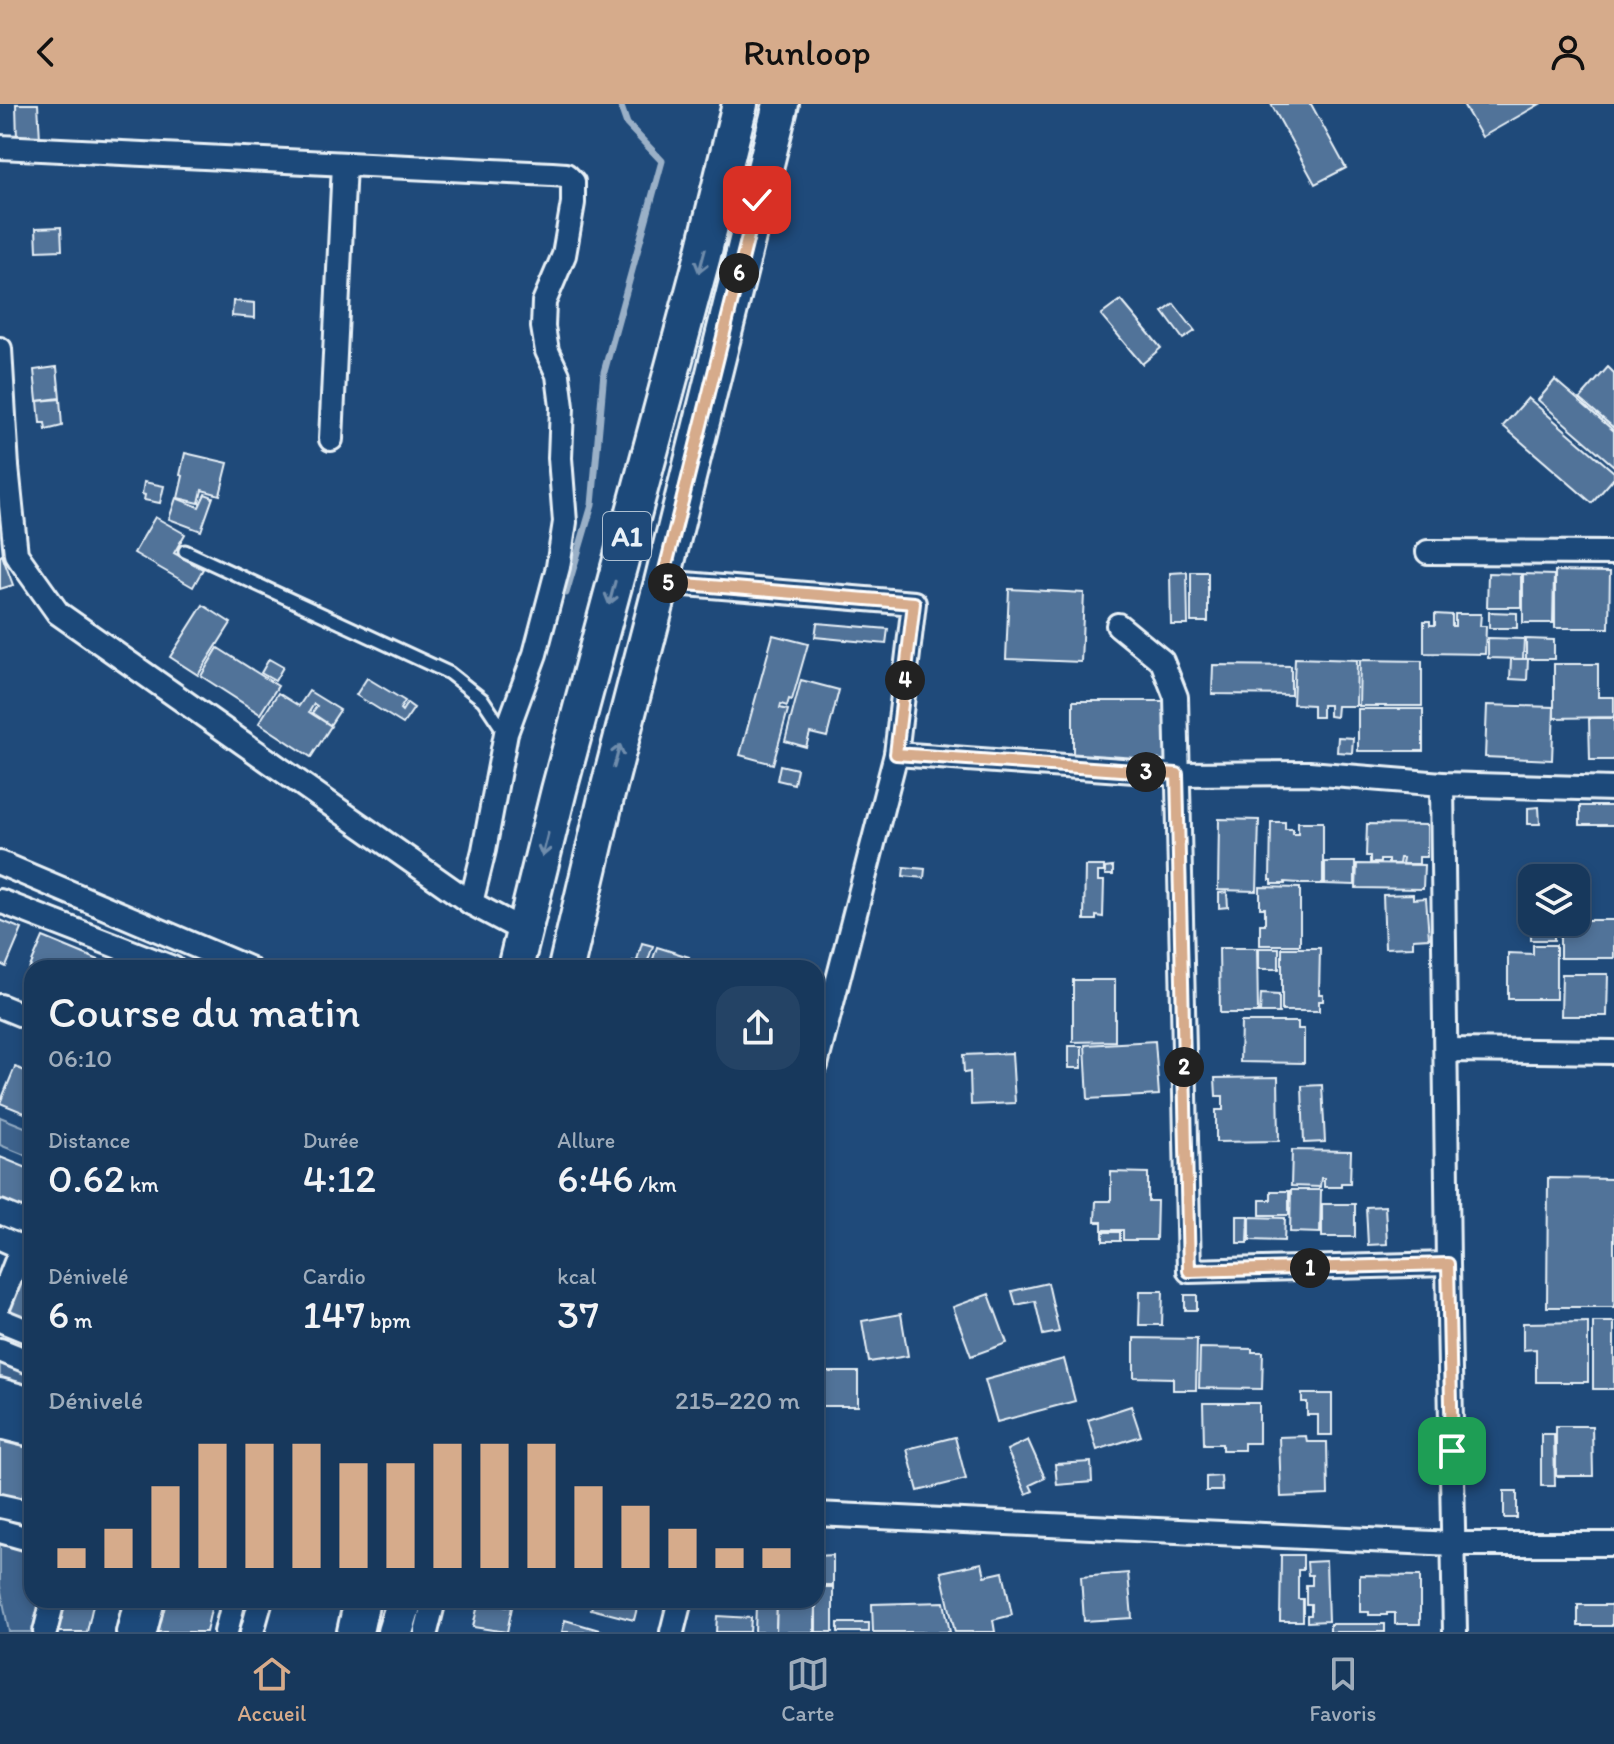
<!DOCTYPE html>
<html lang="fr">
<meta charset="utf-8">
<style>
body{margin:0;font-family:Itim,sans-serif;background:#244365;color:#f1f3f6;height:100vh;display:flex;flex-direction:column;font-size:30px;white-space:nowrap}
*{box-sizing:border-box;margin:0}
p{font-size:26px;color:#9eacbb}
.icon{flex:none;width:44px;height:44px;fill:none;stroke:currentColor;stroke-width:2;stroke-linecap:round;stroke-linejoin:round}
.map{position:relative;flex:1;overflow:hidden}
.side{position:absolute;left:24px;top:856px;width:800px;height:648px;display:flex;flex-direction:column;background:#17385c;border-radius:24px;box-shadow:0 4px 12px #0003,0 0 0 2px #365272}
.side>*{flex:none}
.tools{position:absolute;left:1518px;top:760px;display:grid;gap:16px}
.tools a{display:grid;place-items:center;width:72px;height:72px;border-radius:16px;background:#17385c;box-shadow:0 4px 12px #0003,0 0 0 2px #365272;font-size:40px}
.pin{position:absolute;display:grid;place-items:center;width:68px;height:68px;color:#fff;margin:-34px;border-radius:16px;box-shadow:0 4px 12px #0006}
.km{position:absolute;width:40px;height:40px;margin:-20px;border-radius:50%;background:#222;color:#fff;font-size:22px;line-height:40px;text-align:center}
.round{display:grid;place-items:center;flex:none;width:84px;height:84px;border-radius:24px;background:#244365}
.headline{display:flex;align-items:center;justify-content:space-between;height:136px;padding:0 24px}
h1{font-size:44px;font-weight:600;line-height:60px}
.metrics{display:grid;grid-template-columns:repeat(3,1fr);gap:12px;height:136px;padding:8px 24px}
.metrics div{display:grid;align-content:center}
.metrics b{font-size:40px;font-weight:600}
.metrics small{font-size:22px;font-weight:400}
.metrics p{font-size:22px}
.chart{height:224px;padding:16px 24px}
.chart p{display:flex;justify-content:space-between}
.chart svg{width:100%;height:144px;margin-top:8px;stroke:#d6ab8b;stroke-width:6}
header{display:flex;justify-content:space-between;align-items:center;height:104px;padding:0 24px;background:#d6ab8b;color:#111;font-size:36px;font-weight:600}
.tab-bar{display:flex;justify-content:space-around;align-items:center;height:112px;border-top:2px solid #365272;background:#17385c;font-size:22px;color:#9eacbb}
.tab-bar a{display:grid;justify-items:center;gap:4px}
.tab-bar .active{color:#d6ab8b}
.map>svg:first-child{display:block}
.green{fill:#3c628c;stroke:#92aac2;stroke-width:2}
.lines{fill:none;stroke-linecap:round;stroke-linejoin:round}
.stream{stroke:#9ab0c7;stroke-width:7}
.building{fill:#517399;stroke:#e8f1f8;stroke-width:2}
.lane-casing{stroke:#e8f1f8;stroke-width:17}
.street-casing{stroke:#e8f1f8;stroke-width:28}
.primary-casing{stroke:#e8f1f8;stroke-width:40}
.lane{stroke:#1f4a7a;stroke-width:11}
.street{stroke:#1f4a7a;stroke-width:22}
.primary{stroke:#1f4a7a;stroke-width:34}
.oneway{stroke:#6f8dac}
.route-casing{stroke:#fff;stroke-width:16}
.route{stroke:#d6ab8b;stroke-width:10}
.labels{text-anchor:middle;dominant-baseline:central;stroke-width:6;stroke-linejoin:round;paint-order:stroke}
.shield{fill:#1f4a7a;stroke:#acbfd2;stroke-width:2}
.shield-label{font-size:28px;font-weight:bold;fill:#e8f1f8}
</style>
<header><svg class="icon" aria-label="back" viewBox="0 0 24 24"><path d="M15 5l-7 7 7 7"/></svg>Runloop<svg class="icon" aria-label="person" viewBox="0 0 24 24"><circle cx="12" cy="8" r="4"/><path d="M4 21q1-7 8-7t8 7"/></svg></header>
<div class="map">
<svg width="1614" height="1528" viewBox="0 0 1614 1528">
<rect width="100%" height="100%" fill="#1f4a7a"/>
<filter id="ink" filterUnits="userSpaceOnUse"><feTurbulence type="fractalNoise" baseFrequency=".0125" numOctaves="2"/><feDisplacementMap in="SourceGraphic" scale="16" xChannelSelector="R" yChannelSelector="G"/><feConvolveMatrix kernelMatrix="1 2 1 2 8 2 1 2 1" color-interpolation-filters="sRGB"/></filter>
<g filter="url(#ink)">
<!-- green -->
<g class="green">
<path d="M0 1013 32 1026V1054L0 1041Z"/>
<path d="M0 1251 32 1265V1285L0 1277Z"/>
<path d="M0 1433 32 1440V1496H49L41 1528H9L0 1482Z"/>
</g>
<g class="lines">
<!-- stream -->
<path class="stream" d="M566 489 592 401 604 268 662 57 627 20 620 0"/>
</g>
<!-- building -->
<g class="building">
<path d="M16 0H38L40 35 17 36Z"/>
<path d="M1271 0H1311L1346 64 1315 80Z"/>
<path d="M1463 0H1540L1482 33Z"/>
<path d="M61 123 62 146 37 147 36 124Z"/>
<path d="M1121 196 1161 244 1142 260 1101 211Z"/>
<path d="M233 197 255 199V214L232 212Z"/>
<path d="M1174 200 1195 227 1183 235 1163 208Z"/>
<path d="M57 263 60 294 37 297 34 266Z"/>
<path d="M1608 263 1614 269V324L1580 295Z"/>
<path d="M1555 276 1614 327V362L1538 296Z"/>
<path d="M1528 294 1614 368V374L1592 399 1503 322Z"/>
<path d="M60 295 62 322 46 326 45 319H40L38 297Z"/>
<path d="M185 349 228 359 220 391 202 386 199 399 178 394 183 372 180 371Z"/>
<path d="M144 378 164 382 160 399 144 396 145 391 142 390Z"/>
<path d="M205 390 213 393 201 427 169 415 176 394 199 403Z"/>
<path d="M155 413 185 430 174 449 203 465 193 483 134 449Z"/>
<path d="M2 451 13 481 0 485V452Z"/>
<path d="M1555 467 1610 468 1609 524H1555Z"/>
<path d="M1187 468 1188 521H1171L1170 469Z"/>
<rect x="1191" y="468" width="17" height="50"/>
<path d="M1488 469 1521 470V503H1487Z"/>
<path d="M1523 470 1554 471 1553 519H1523Z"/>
<path d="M1009 485 1084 489 1081 558 1006 555Z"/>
<path d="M203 501 231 519 198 571 170 553Z"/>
<path d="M1489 508 1517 509V524H1489Z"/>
<path d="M1435 510 1452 511V522H1455V510H1481L1480 522H1486L1485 550 1424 549V517H1430V521H1435Z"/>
<path d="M817 519 888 525 886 540 815 533Z"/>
<path d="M773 531 808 540 792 596 789 595 787 602 781 600 780 604 788 606 773 660 740 651Z"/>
<path d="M1488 534 1524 535 1523 555 1488 554Z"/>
<path d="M1526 535 1554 536V555H1526Z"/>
<path d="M218 544 278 582 260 610 201 572Z"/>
<path d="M1295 554 1357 556 1356 602H1337L1336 613 1329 612V601H1322V613H1313V601L1293 600Z"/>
<path d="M269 555 283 563 275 577 261 569Z"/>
<path d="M1511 555H1528L1527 576 1510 575Z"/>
<path d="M1360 556 1422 557V602H1359Z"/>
<path d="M1554 560H1598V593H1614V613L1554 614Z"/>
<path d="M1213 561 1291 562V591L1212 590Z"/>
<path d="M367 574 405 597 400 605 402 607 407 599 414 604 403 620 356 591Z"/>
<path d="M801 576 839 586 827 633 810 629 806 643 785 637Z"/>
<path d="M309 587 340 606 330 621 312 609 317 602 314 600 309 608 331 622 311 653 259 619 278 589 299 602Z"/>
<rect x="1073" y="597" width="102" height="63"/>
<path d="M1487 601 1554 603 1552 656 1485 653Z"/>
<rect x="1358" y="605" width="65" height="42"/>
<path d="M1589 614H1614V656H1590Z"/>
<path d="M1338 633 1353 634 1352 649 1337 648Z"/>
<path d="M780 661 797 665 794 680 777 676Z"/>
<rect x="1580" y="702" width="34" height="19"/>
<path d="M1539 703 1540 720H1528V704Z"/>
<path d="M1219 715 1259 716 1257 787 1218 786Z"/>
<path d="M1271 718H1285V725H1293V730H1298V718H1323V780H1298V779L1285 778V780H1272V776H1270Z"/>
<path d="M1367 720 1427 721V753H1419V760H1402L1403 754H1400L1399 760H1388V756H1380V759H1370V752H1366Z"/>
<path d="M1325 758H1355V781L1325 780Z"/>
<path d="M1357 760 1424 761 1423 785 1356 784Z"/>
<path d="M1085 762H1104V768H1098V777H1104L1103 813 1096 812V816H1084Z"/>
<path d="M904 763 925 765 924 774 903 772Z"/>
<path d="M1113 763V771H1105V764Z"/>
<path d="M1260 783 1300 784V841H1260V820H1265V804H1260Z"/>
<path d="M1227 788 1228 803 1219 804V789Z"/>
<path d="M1413 790V795L1426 794 1429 834 1413 835V843L1385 844 1383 791Z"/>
<path d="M0 816 22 825 6 863 0 860Z"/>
<path d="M1576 816H1614V854H1560V818H1576Z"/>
<rect x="1531" y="824" width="23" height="12"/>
<path d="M43 833 118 864H32V872L27 870Z"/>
<path d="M642 839 653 842 647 859 637 856Z"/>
<path d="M1533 841H1556V895H1508V849L1533 850Z"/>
<path d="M657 843 689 853 685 864H650Z"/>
<path d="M1219 844H1257L1258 909H1220Z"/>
<rect x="1259" y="844" width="20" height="21"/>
<path d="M1282 844H1320L1319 890H1323V897H1319V907H1282Z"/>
<path d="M633 857 644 860 643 864H632Z"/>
<path d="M1562 870H1608L1607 912H1561Z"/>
<path d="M1073 876H1115V937L1073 938Z"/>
<path d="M1261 890 1279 891V909H1260Z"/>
<path d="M1241 918H1298V925H1304V959L1240 958Z"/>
<path d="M1155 937 1159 991 1088 995 1085 941Z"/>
<rect x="1069" y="942" width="13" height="22"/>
<path d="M1012 949 1015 999 971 1001 970 968 964 969 963 951Z"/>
<path d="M15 963 30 969 32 964V1012L0 999Z"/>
<path d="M1278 973 1279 1037 1216 1038V1006H1223V992H1216L1215 974Z"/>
<path d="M1322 981 1325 1038 1304 1039 1302 982Z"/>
<path d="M1292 1046 1351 1047 1350 1079H1341V1083H1324V1074H1321L1320 1083 1291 1082Z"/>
<path d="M0 1053 32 1066V1118L0 1105Z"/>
<path d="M1111 1068 1148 1069V1097H1157L1156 1136H1123V1126H1102V1118H1095L1096 1097H1111Z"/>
<path d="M1548 1074 1614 1075V1203H1547Z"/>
<path d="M1291 1086H1321L1320 1129 1290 1128Z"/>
<path d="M1271 1087H1289V1111H1260V1096H1271Z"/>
<rect x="1322" y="1100" width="33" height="33"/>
<path d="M1385 1102 1387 1140 1368 1141 1366 1103Z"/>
<path d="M1237 1112H1249L1248 1139H1237Z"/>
<path d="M1250 1113 1285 1114 1284 1137 1250 1136Z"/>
<rect x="1103" y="1128" width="17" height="9"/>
<path d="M25 1159 32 1162V1221L4 1210Z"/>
<path d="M1048 1179 1059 1228 1043 1231 1035 1197 1016 1201 1012 1187Z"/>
<path d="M1140 1187H1163L1162 1221H1139Z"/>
<path d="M989 1190 1007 1239 971 1252 953 1203Z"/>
<rect x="1185" y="1191" width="12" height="15"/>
<path d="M901 1210 908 1252 869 1258 862 1217Z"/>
<path d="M1588 1218V1278H1536V1245L1523 1246V1219Z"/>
<rect x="1593" y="1218" width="21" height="67"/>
<path d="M1134 1234 1197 1235 1196 1286H1173V1274L1134 1273Z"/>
<path d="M1200 1244 1252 1245V1248H1263L1262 1285 1199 1284Z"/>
<path d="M1064 1255 1075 1297 997 1318 985 1276Z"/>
<rect x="816" y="1268" width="42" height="34"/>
<path d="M1302 1290H1332V1331H1318V1311H1307V1298H1302Z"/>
<path d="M1203 1299H1259V1339H1244V1346H1222V1340H1204Z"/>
<path d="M1131 1302 1141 1332 1097 1346 1088 1316Z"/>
<path d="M1556 1322H1592L1593 1372H1556Z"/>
<path d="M1541 1330H1554L1555 1382H1541Z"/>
<path d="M1306 1332 1307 1338H1327L1328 1391 1281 1393 1279 1333Z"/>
<path d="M955 1333 966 1375 918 1387 907 1345Z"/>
<path d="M1028 1336 1045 1374 1030 1381 1033 1387 1026 1390 1007 1346Z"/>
<path d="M0 1337 32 1345V1357L21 1399 0 1394Z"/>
<path d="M1091 1358 1092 1378 1057 1381 1055 1360Z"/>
<path d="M1221 1372 1222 1387H1206V1373Z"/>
<rect x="1504" y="1387" width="13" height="27"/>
<path d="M833 1451V1481H816V1452Z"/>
<path d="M1281 1451H1303V1466H1298V1495H1303V1517H1280Z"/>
<path d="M1326 1457 1328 1517 1307 1518V1511H1311V1500H1306V1481H1312V1471H1308L1307 1458Z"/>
<path d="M982 1459 985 1472 1003 1468 1012 1511 993 1516 995 1528H955L941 1468Z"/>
<path d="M1128 1469 1132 1514 1084 1517 1081 1473Z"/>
<path d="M1360 1471 1420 1472V1520H1395V1509H1387V1511H1369V1508H1360Z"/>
<rect x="816" y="1483" width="17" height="45"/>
<path d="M56 1496H94L87 1528H48Z"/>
<path d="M166 1496H213L206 1528H158Z"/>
<path d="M479 1496 512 1503 507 1528 473 1523Z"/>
<path d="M594 1496H639L634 1516 591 1505Z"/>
<rect x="728" y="1496" width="10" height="7"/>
<rect x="743" y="1496" width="12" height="7"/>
<path d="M944 1498 950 1528H873L872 1500Z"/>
<path d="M756 1501H777L776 1528H755Z"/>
<path d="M777 1501 815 1502 814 1528H776Z"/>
<rect x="1578" y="1501" width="34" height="21"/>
<path d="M717 1512 751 1514 750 1528H716Z"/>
<path d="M565 1516 606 1528H562Z"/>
<rect x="838" y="1519" width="31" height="9"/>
<rect x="1330" y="1520" width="55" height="8"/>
</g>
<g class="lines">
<!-- lane casing -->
<g class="lane-casing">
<path id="lane" d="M185 447 449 569 483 596 505 629"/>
</g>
<!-- street casing -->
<g class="street-casing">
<g id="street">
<path d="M0 43 552 70 566 71 573 78V99L564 151 544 198 543 223 547 247 558 271 562 303 560 354 565 418 558 463 535 550 506 629 484 746 471 799"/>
<path d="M0 245 7 363"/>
<path d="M331 335 344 60"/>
<path d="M0 363H7L16 450 58 509 471 799 524 827"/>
<path d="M1428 448 1614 449"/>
<path d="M662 478 914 499 896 650 816 961"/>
<path d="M1118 521 1162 557 1176 593 1189 1167 1448 1160"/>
<path d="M896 650 1177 670 1309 669 1442 680 1614 685"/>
<path d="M1442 680 1448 1160 1455 1528"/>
<path d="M0 759 248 864"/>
<path d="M0 797 173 864"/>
<path d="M0 902 32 915"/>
<path d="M1446 946 1614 948"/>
<path d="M0 1108 32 1121"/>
<path d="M0 1134 32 1148"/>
<path d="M0 1199 22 1143"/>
<path d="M0 1216 32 1229"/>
<path d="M0 1246 32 1259"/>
<path d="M0 1286 32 1295"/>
<path d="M0 1304 32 1312"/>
<path d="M0 1323 32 1331"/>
<path d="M0 1402 32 1409"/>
<path d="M816 1410 1454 1440H1614"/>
<path d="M0 1427 32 1436"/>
<path d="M45 1528 53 1496"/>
<path d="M128 1528 136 1496"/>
<path d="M145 1528 153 1496"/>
<path d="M226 1528 234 1496"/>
<path d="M252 1528 261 1496"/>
<path d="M426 1528 434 1496"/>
<path d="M672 1528 680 1496"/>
</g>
</g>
<!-- primary casing -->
<g class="primary-casing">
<g id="primary">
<path d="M515 864 559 686 703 151 740 0"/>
<path d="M566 864 606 694 662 478 781 0"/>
<path d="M355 1528 362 1496"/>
<path d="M395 1528 405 1496"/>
</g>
</g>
<!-- lane -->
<use href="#lane" class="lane"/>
<!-- street -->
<use href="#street" class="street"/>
<!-- primary -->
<use href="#primary" class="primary"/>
</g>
<!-- one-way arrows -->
<defs><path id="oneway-shaft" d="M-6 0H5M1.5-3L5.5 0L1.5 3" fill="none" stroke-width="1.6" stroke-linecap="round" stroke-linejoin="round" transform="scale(2)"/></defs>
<g class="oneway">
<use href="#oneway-shaft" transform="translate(702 157) rotate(105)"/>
<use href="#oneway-shaft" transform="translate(612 489) rotate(105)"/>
<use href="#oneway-shaft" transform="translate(617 652) rotate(-75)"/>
<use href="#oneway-shaft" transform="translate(545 741) rotate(104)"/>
</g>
</g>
<g class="lines" filter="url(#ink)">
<!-- route casing -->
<g class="route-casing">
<path id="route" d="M757 96 662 478 914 499 896 650 1177 670 1189 1167 1448 1160 1452 1347"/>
</g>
<!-- route -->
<use href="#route" class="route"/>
</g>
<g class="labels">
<!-- shield labels -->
<rect class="shield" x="603" y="408" width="48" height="48" rx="6"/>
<g class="shield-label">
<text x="627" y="432">A1</text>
</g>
</g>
</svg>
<div class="tools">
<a><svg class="icon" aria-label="layers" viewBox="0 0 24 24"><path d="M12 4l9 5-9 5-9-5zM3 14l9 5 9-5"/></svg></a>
</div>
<div class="pin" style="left:1452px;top:1347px;background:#1e9e55"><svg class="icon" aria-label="arrive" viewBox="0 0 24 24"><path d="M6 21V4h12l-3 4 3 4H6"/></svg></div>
<div class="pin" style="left:757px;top:96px;background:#d93025"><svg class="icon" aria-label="check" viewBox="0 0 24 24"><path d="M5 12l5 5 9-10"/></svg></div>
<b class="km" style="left:1310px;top:1164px">1</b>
<b class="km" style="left:1184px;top:963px">2</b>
<b class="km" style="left:1146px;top:668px">3</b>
<b class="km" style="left:905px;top:576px">4</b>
<b class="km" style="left:668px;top:479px">5</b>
<b class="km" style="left:739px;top:169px">6</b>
<section class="side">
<div class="headline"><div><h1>Course du matin</h1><p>06:10</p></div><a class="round"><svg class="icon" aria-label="share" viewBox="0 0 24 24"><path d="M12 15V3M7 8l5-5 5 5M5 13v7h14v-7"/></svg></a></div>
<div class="metrics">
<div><p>Distance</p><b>0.62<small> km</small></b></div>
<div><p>Durée</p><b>4:12</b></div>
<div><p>Allure</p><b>6:46<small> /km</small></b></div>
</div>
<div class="metrics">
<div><p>Dénivelé</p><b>6<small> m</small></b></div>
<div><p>Cardio</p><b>147<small> bpm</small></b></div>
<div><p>kcal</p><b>37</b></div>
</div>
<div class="chart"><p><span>Dénivelé</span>215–220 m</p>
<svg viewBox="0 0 160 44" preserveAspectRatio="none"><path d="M5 44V38M15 44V32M25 44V19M35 44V6M45 44V6M55 44V6M65 44V12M75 44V12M85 44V6M95 44V6M105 44V6M115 44V19M125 44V25M135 44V32M145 44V38M155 44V38"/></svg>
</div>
</section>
</div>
<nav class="tab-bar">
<a class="active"><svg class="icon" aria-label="home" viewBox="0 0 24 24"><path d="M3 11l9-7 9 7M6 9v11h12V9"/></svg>Accueil</a>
<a><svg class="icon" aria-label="map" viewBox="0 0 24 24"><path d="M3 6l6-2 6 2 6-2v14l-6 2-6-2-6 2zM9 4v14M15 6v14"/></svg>Carte</a>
<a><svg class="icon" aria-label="saved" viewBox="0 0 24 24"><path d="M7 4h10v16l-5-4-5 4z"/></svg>Favoris</a>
</nav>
